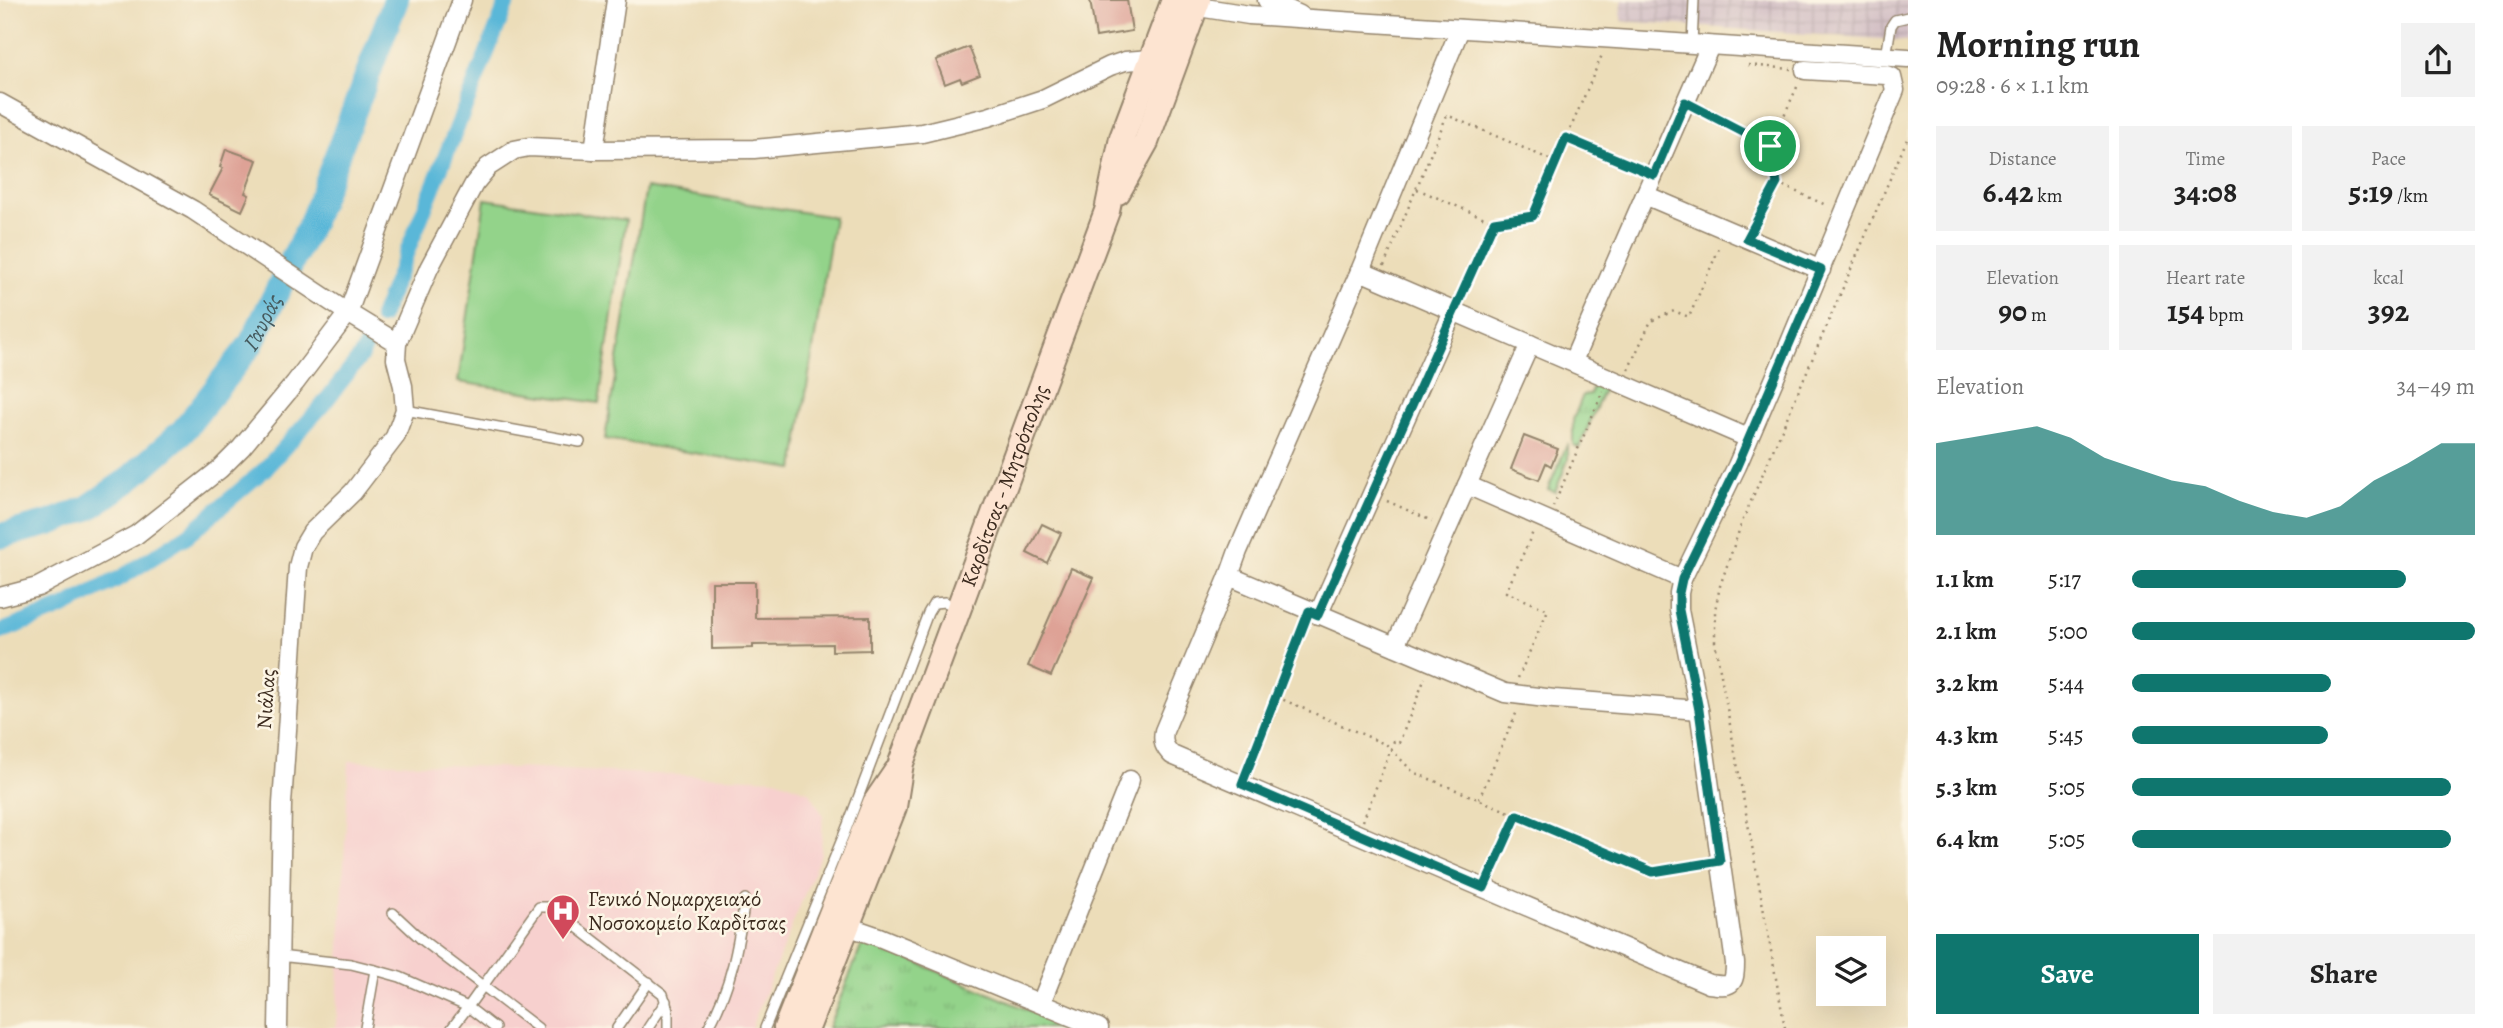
<!DOCTYPE html>
<meta charset="utf-8">
<style>
body{margin:0;font-family:Alegreya,serif;background:#f2f2f2;color:#222;height:100vh;display:flex;flex-direction:column;font-size:26px;white-space:nowrap}
*{box-sizing:border-box;margin:0}
p{font-size:23px;color:#767676}
.icon{flex:none;width:38px;height:38px;fill:none;stroke:currentColor;stroke-width:2;stroke-linecap:round;stroke-linejoin:round}
.map{position:relative;flex:1;overflow:hidden}
.panel{display:flex;flex-direction:column;background:#fff;width:595px}
.panel>*{flex:none}
.fabs{position:absolute;left:1816px;top:936px;display:grid;gap:14px}
.fabs a{display:grid;place-items:center;width:70px;height:70px;border-radius:0px;background:#fff;box-shadow:0 7px 28px #0002;font-size:35px}
.pin{position:absolute;display:grid;place-items:center;width:60px;height:60px;color:#fff;margin:-30px;border:4px solid #fff;border-radius:50%;box-shadow:0 2px 7px #0007}
.round{display:grid;place-items:center;flex:none;width:74px;height:74px;border-radius:0px;background:#f2f2f2}
.head{display:flex;align-items:center;justify-content:space-between;height:119px;padding:0 28px}
h1{font-size:38px;font-weight:700;line-height:52px}
.stats{display:grid;grid-template-columns:repeat(3,1fr);gap:10px;height:119px;padding:7px 28px}
.stats div{display:grid;align-content:center;border-radius:0px;background:#f2f2f2;text-align:center}
.stats b{font-size:30px;font-weight:700}
.stats small{font-size:19px;font-weight:400}
.stats p{font-size:19px}
.chart{height:196px;padding:14px 28px}
.chart p{display:flex;justify-content:space-between}
.chart svg{width:100%;height:126px;margin-top:7px;fill:#0f766e;opacity:.7}
.cta{display:flex;gap:14px;margin-top:auto;padding:14px 28px}
.cta a{flex:1;height:80px;border-radius:0px;background:#0f766e;color:#fff;font-size:28px;font-weight:700;line-height:80px;text-align:center}
.cta a+a{background:#f2f2f2;color:#222}
ul{padding:0 28px;list-style:none;font-size:23px}
li{display:grid;grid-template-columns:112px 84px 1fr;align-items:center;height:52px}
li i{height:18px;border-radius:9px;background:#0f766e}
main{display:flex;flex:1;min-height:0}
.map>svg:first-child{display:block}
.built{fill:#f7d0ce}
.industrial{fill:url(#industrial-grid)}
.grass{fill:url(#grass-tufts);stroke:#677e54;stroke-width:2}
.garden{fill:#93d38a;stroke:#677e54;stroke-width:2}
.lines{fill:none;stroke-linecap:round;stroke-linejoin:round}
.canal{stroke:#5ab7d8;stroke-width:16}
.river{stroke:#5ab7d8;stroke-width:26}
.building{fill:#dea296}
.lane-casing{stroke:#94846c;stroke-width:12}
.street-casing{stroke:#94846c;stroke-width:21}
.secondary-casing{stroke:#94846c;stroke-width:28}
.path{stroke:#94846c;stroke-width:2.5;stroke-dasharray:2 5;stroke-linecap:butt}
.lane{stroke:#fff;stroke-width:9}
.street{stroke:#fff;stroke-width:18}
.secondary{stroke:#fde4d1;stroke-width:24}
.route-casing{stroke:#fff;stroke-width:14}
.route{stroke:#0f766e;stroke-width:9}
.labels{text-anchor:middle;dominant-baseline:central;stroke-width:5;stroke-linejoin:round;paint-order:stroke}
.street-label{font-size:21px;fill:#3b2a1e;stroke:#fcf5e5}
.poi-label{font-size:21px;fill:#3b2a1e;stroke:#fcf5e5;text-anchor:start}
.water-label{font-size:23px;font-style:italic;fill:#465b5f;stroke:#fcf5e5}
</style>
<main>
<div class="map">
<svg width="1908" height="1028" viewBox="0 0 1908 1028">
<defs>
<pattern id="industrial-grid" width="8" height="8" patternUnits="userSpaceOnUse" patternTransform="scale(1.75)"><rect width="8" height="8" fill="#d2bec4"/><path d="M0 4h8M4 0v8" fill="none" stroke="#b5a3a8"/></pattern>
<pattern id="grass-tufts" width="24" height="20" patternUnits="userSpaceOnUse" patternTransform="scale(1.75)"><rect width="24" height="20" fill="#93d38a"/><path d="M3 7l-1-3M5 7V3M7 7l1-3M15 17l-1-3M17 17v-4M19 17l1-3" fill="none" stroke="#80b577"/></pattern>
</defs>
<rect width="100%" height="100%" fill="#fcf5e5"/>
<filter id="ink" filterUnits="userSpaceOnUse"><feTurbulence type="fractalNoise" baseFrequency=".0143" numOctaves="2"/><feDisplacementMap in="SourceGraphic" scale="14" xChannelSelector="R" yChannelSelector="G"/><feConvolveMatrix kernelMatrix="1 2 1 2 8 2 1 2 1" color-interpolation-filters="sRGB"/></filter>
<filter id="wash" filterUnits="userSpaceOnUse"><feTurbulence type="fractalNoise" baseFrequency=".00686" numOctaves="4" result="noise"/><feDisplacementMap in="SourceGraphic" scale="28" xChannelSelector="R" yChannelSelector="G"/><feGaussianBlur stdDeviation="1.57" result="paint"/><feColorMatrix in="noise" values="0 0 0 0 0 0 0 0 0 0 0 0 0 0 0 0 0 1.4 0 .05"/><feComposite in="paint" operator="in"/></filter>
<g filter="url(#wash)">
<rect width="100%" height="100%" fill="#ecddb9"/>
<!-- built -->
<path class="built" d="M349 761 776 779 810 792 823 815 821 853 751 1028H336Z"/>
<!-- industrial -->
<path class="industrial" d="M1622 0H1908V41L1621 21Z"/>
<!-- grass -->
<g class="grass">
<path d="M1595 383 1605 387 1579 448 1573 445V420L1583 395 1590 394Z"/>
<path d="M1568 443V460L1555 492 1548 489Z"/>
<path d="M864 940 1070 1028H828Z"/>
</g>
<!-- garden -->
<g class="garden">
<path d="M646 188 834 217 794 469 605 439Z"/>
<path d="M485 199 626 220 599 403 458 382Z"/>
</g>
<g class="lines">
<!-- canal -->
<g class="canal">
<path d="M381 317 508 0"/>
<path d="M0 632 64 607 122 577 188 535 264 470 321 407 361 356 370 338"/>
</g>
<!-- river -->
<path class="river" id="s1" d="M0 536 50 523 88 508 127 481 183 431 251 344 312 221 396 0"/>
</g>
<g id="blocks">
<!-- building -->
<g class="building">
<path d="M1090 0H1127L1132 31 1096 37Z"/>
<path d="M969 47 980 75 962 82 960 78 945 84 936 60Z"/>
<path d="M226 149 257 160 245 193 249 195 242 211 209 195 223 168 220 167Z"/>
<path d="M1524 436 1558 449 1551 466 1546 463 1539 480 1511 469Z"/>
<path d="M1042 524 1061 533 1047 563 1027 553Z"/>
<path d="M1071 568 1094 578 1051 676 1028 666Z"/>
<path d="M712 582H755V618L870 617V650L832 651V644L753 645V648L712 649Z"/>
</g>
</g>
</g>
<g filter="url(#ink)">
<use href="#blocks" fill-opacity="0" stroke="#94846c" stroke-width="2"/>
<g class="lines">
<!-- lane casing -->
<g class="lane-casing">
<g id="lane">
<path d="M1692 44 1694 0"/>
<path d="M1886 57 1891 26 1895 20 1908 17"/>
<path d="M405 410 580 442"/>
<path d="M393 913 421 939 483 986 539 907H551L663 994 668 1010V1028"/>
<path d="M279 956 351 964 375 970"/>
<path d="M365 1028 375 970 400 977 468 1007 483 986 538 1028"/>
<path d="M452 1028 468 1007 495 1028"/>
<path d="M617 1028 649 982"/>
<path d="M648 1028 666 1001"/>
<path d="M708 1028C732 985 738 946 745 899"/>
<path d="M765 1028 847 827 928 613 934 603 945 602 957 608"/>
</g>
</g>
<!-- street casing -->
<g class="street-casing">
<g id="street">
<path d="M1267 0 1300 15"/>
<path d="M1186 5 1249 15 1908 58"/>
<path d="M0 103 193 210 348 313 397 343 396 359 403 386 405 410 395 437 353 492 312 532 303 547 298 567 282 804 278 1028"/>
<path d="M594 150 616 0"/>
<path d="M1645 195 1710 46"/>
<path d="M1360 271 1460 29"/>
<path d="M397 343 429 268 474 184 488 167 514 150 529 147 594 150 754 149 922 133 988 117 1043 99 1110 66 1125 61 1151 59"/>
<path d="M1573 361 1645 195 1821 270"/>
<path d="M1748 438 1360 271 1238 551 1229 576 1505 693 1554 699 1699 710 1679 610V593L1682 579 1737 466 1783 359 1895 90 1892 77 1886 75 1805 70"/>
<path d="M1467 485 1682 579"/>
<path d="M1229 576 1164 731C1162 742 1164 747 1172 755L1709 984C1731 987 1735 986 1735 963L1699 710"/>
<path d="M0 597 38 587 136 535 220 469 241 448 295 383 348 313 462 0"/>
<path d="M1318 615 1453 312"/>
<path d="M1395 646 1530 344"/>
<path d="M847 926 879 937 1099 1028"/>
<path d="M1041 1003 1130 780"/>
</g>
</g>
<!-- secondary casing -->
<g class="secondary-casing">
<g id="secondary">
<path d="M1118 192 1146 142 1198 0"/>
<path d="M786 1028 875 803 896 772"/>
<path id="s2" d="M807 1028 894 807 901 763 1107 211 1122 138 1174 0"/>
</g>
</g>
<!-- path -->
<g class="path">
<path d="M1748 65 1791 69"/>
<path d="M1698 109 1770 146"/>
<path d="M1566 138 1640 170"/>
<path d="M1777 183 1828 206"/>
<path d="M1417 189 1494 222"/>
<path d="M1755 224 1777 183 1770 146 1798 85"/>
<path d="M1384 266 1447 115 1556 162"/>
<path d="M1460 298 1494 222 1533 216 1602 55"/>
<path d="M1628 370 1651 321 1674 311 1689 317 1721 244"/>
<path d="M1387 501 1432 521"/>
<path d="M1553 507 1603 391"/>
<path d="M1518 678 1548 610 1506 592 1533 532"/>
<path d="M1277 697 1387 745 1413 772 1653 872 1704 864"/>
<path d="M1247 772 1305 624"/>
<path d="M1479 799 1518 709"/>
<path d="M1363 821 1394 741 1399 743 1425 678"/>
<path d="M1491 873 1517 815"/>
<path d="M1785 1028 1715 642V610L1720 586 1742 522 1908 137"/>
</g>
<!-- lane -->
<use href="#lane" class="lane"/>
<!-- street -->
<use href="#street" class="street"/>
<!-- secondary -->
<use href="#secondary" class="secondary"/>
</g>
</g>
<g class="lines" filter="url(#ink)">
<!-- route casing -->
<g class="route-casing">
<path id="route" d="M1685 102 1770 146 1777 183 1747 239 1821 270 1737 466 1682 579 1679 593V610L1699 710 1720 861 1653 872 1517 815 1484 888 1242 784 1309 611 1318 615 1494 222 1533 216 1566 138 1654 175Z"/>
</g>
<!-- route -->
<use href="#route" class="route"/>
</g>
<!-- icons -->
<defs>
<g id="hospital-pin" transform="scale(1.75)"><path d="M0 17L-7.5 6A9.5 9.5 0 1 1 7.5 6Z" fill="#d1495b" stroke="#fcf5e5"/><path d="M-5-5h3v3.5h4V-5h3V5h-3V1.5h-4V5h-3Z" fill="#fff"/></g>
</defs>
<g fill-rule="evenodd">
<use href="#hospital-pin" x="563" y="911"/>
</g>
<g class="labels">
<!-- street labels -->
<g class="street-label">
<text stroke="none"><textPath href="#s2" startOffset="578">Καρδίτσας - Μητρόπολης</textPath></text>
<text transform="translate(266 699) rotate(-86)">Νιάλας</text>
</g>
<!-- poi labels -->
<g class="poi-label">
<text x="588" y="899">Γενικό Νομαρχειακό<tspan x="588" dy="24">Νοσοκομείο Καρδίτσας</tspan></text>
</g>
<!-- water labels -->
<g class="water-label">
<text stroke="none"><textPath href="#s1" startOffset="350">Γαυράς</textPath></text>
</g>
</g>
</svg>
<div class="fabs">
<a><svg class="icon" aria-label="layers" viewBox="0 0 24 24"><path d="M12 4l9 5-9 5-9-5zM3 14l9 5 9-5"/></svg></a>
</div>
<div class="pin" style="left:1770px;top:146px;background:#1e9e55"><svg class="icon" aria-label="arrive" viewBox="0 0 24 24"><path d="M6 21V4h12l-3 4 3 4H6"/></svg></div>
</div>
<section class="panel">
<div class="head"><div><h1>Morning run</h1><p>09:28 · 6 × 1.1 km</p></div><a class="round"><svg class="icon" aria-label="share" viewBox="0 0 24 24"><path d="M12 15V3M7 8l5-5 5 5M5 13v7h14v-7"/></svg></a></div>
<div class="stats">
<div><p>Distance</p><b>6.42<small> km</small></b></div>
<div><p>Time</p><b>34:08</b></div>
<div><p>Pace</p><b>5:19<small> /km</small></b></div>
</div>
<div class="stats">
<div><p>Elevation</p><b>90<small> m</small></b></div>
<div><p>Heart rate</p><b>154<small> bpm</small></b></div>
<div><p>kcal</p><b>392</b></div>
</div>
<div class="chart"><p><span>Elevation</span>34–49 m</p>
<svg viewBox="0 0 160 44" preserveAspectRatio="none"><path d="M0 44V12L10 10L20 8L30 6L40 10L50 17L60 21L70 25L80 27L90 32L100 36L110 38L120 34L130 25L140 19L150 12L160 12V44z"/></svg>
</div>
<ul>
<li><b>1.1 km</b>5:17<i style="width:80%"></i></li>
<li><b>2.1 km</b>5:00<i style="width:100%"></i></li>
<li><b>3.2 km</b>5:44<i style="width:58%"></i></li>
<li><b>4.3 km</b>5:45<i style="width:57%"></i></li>
<li><b>5.3 km</b>5:05<i style="width:93%"></i></li>
<li><b>6.4 km</b>5:05<i style="width:93%"></i></li>
</ul>
<div class="cta"><a>Save</a><a>Share</a></div>
</section>
</main>
